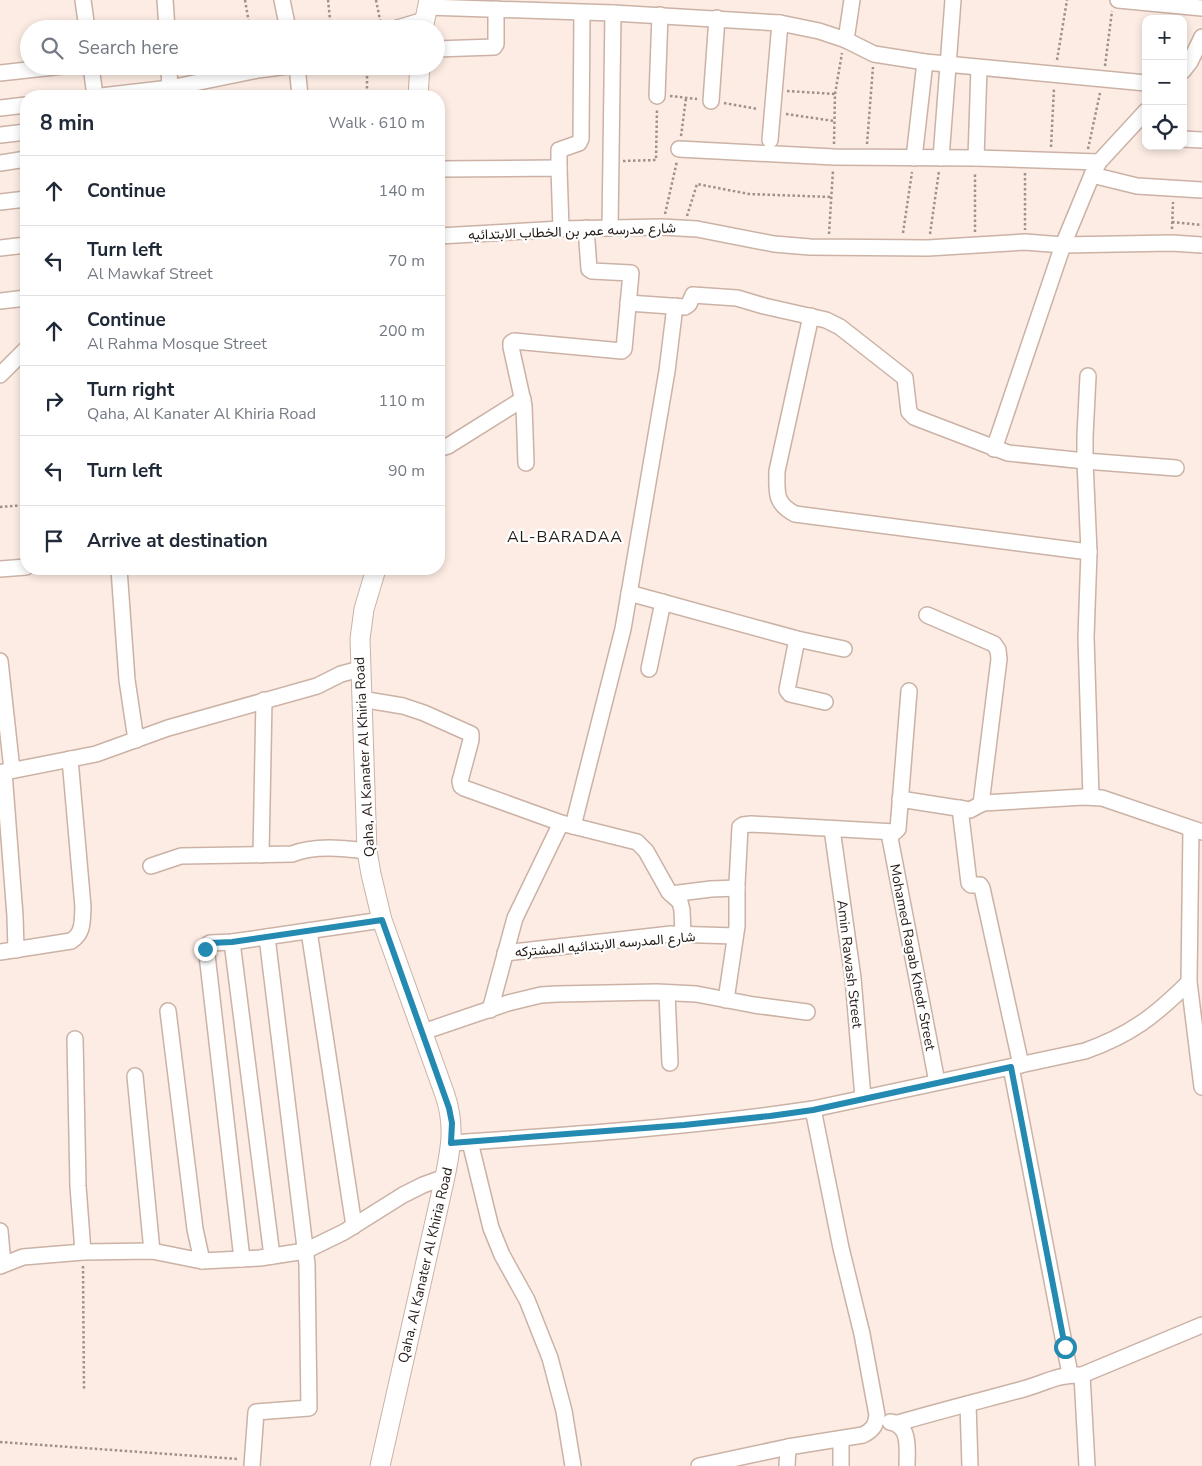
<!DOCTYPE html>
<html lang="en">
<head>
<meta charset="utf-8">
<style>
	body { margin:0; font-family:"Nunito Sans",Vazirmatn,sans-serif; background:#f6f6f7; color:#1f2937 }
	.controls { position:absolute; right:15px; top:15px; display:grid; overflow:hidden; border-radius:10px; box-shadow:0 2px 8px #0003 }
	.controls button { width:45px; height:45px; display:grid; place-items:center; padding:0; border:0; border-bottom:1px solid #e0e1e3; background:#fff; color:#1f2937; font:25px sans-serif }
	.stop { position:absolute; width:15px; height:15px; margin:-11px; border:4px solid #248ab2; border-radius:50%; background:#fff }
	.stop.end { background:#248ab2; border-color:#fff; box-shadow:0 1px 5px #0008 }
	.list { margin:0; padding:0; list-style:none }
	h2 { display:flex; justify-content:space-between; align-items:center; height:65px; margin:0; padding:0 20px; font-size:21px }
	h2 small { font-size:16px; font-weight:400; color:#747a83 }
	.list li { display:grid; grid-template-columns:32px 1fr auto; gap:15px; align-items:center; box-sizing:border-box; height:70px; padding:0 20px; border-top:1px solid #e0e1e3 }
	.list b { display:block; font-size:19px; white-space:nowrap }
	.list p { margin:0; font-size:16px; white-space:nowrap; color:#747a83 }
	.list em { font-size:16px; font-style:normal; color:#747a83 }
	.icon { flex:none; width:28px; height:28px; fill:none; stroke:currentColor; stroke-width:2; stroke-linecap:round; stroke-linejoin:round }
	.map { position:relative; flex:none; width:1202px; height:1466px; overflow:hidden }
	.search { position:absolute; background:#fff; box-shadow:0 2px 8px #0003; left:20px; top:20px; width:425px; height:55px; display:flex; align-items:center; gap:12px; box-sizing:border-box; padding:0 18px; border-radius:28px; color:#747a83; font-size:19px }
	.panel { position:absolute; background:#fff; box-shadow:0 2px 8px #0003; left:20px; top:90px; width:425px; height:485px; border-radius:20px }
	.map>svg:first-child { display:block }
	.lines { fill:none; stroke-linecap:round; stroke-linejoin:round }
	.minor-casing { stroke:#cbb2a5; stroke-width:18 }
	.tertiary-casing { stroke:#cbb2a5; stroke-width:21 }
	.path { stroke:#9e918a; stroke-width:2.5; stroke-dasharray:2.5 2.5; stroke-linecap:butt }
	.minor { stroke:#fff; stroke-width:15 }
	.tertiary { stroke:#fff; stroke-width:19 }
	.route { stroke:#248ab2; stroke-width:6 }
	.labels { text-anchor:middle; stroke-width:4.5; stroke-linejoin:round; paint-order:stroke }
	.street-label { font-size:14px; fill:#251c17; stroke:#fff }
	.quarter-label { font-size:16px; letter-spacing:1px; fill:#251c17; stroke:#fff }
</style>
</head>
<body>
<div class="map">
<svg width="1202" height="1466" viewBox="0 0 1202 1466">
	<rect width="100%" height="100%" fill="#fcece4"/>
	<g class="lines">
		<defs>
			<g id="minor">
				<path d="M83,0L87,29"/>
				<path d="M165,0L167,29"/>
				<path d="M282,0L288,29"/>
				<path d="M1118,0L1202,8"/>
				<path d="M427,7L613,13L780,23L819,31L846,40L874,54L925,62L1146,83"/>
				<path d="M394,29L424,20"/>
				<path d="M846,40L852,0"/>
				<path d="M436,49L494,47L496,44V9"/>
				<path d="M91,66L95,96"/>
				<path d="M169,66L170,96"/>
				<path d="M297,66L300,96"/>
				<path d="M1183,71L1190,62L1202,37"/>
				<path d="M0,73L63,66"/>
				<path d="M101,96L170,88L258,70L288,66"/>
				<path d="M657,96L660,15"/>
				<path d="M711,101L717,18"/>
				<path d="M0,108L26,105"/>
				<path d="M0,135L26,132"/>
				<path d="M1183,139L1202,140"/>
				<path d="M770,140L780,23"/>
				<path d="M679,149L834,157L976,158L1099,162"/>
				<path d="M914,158L925,62"/>
				<path d="M941,158L953,0"/>
				<path d="M976,158L979,68"/>
				<path d="M0,163L26,159"/>
				<path d="M559,168V150L579,143L581,139L582,13"/>
				<path d="M439,169L559,168L561,229"/>
				<path d="M1092,175L1137,186L1202,190"/>
				<path d="M0,202L26,199"/>
				<path d="M610,227L613,13"/>
				<path d="M439,236L561,229L662,227L697,229L774,244L810,247L928,248L1025,242L1063,245L1172,243L1202,245"/>
				<path d="M0,248L26,245"/>
				<path d="M0,301L26,298"/>
				<path d="M628,303L685,307L689,304L693,295L737,298L764,306L826,320L840,327L905,378L909,412L914,417L1008,453L1085,461L1089,552L1086,637L1091,797"/>
				<path d="M811,316L777,471C777,492 774,503 795,514L1089,552"/>
				<path d="M0,375L26,349"/>
				<path d="M1088,376L1085,436V461L1176,468"/>
				<path d="M439,449L448,446L523,399"/>
				<path d="M994,449L1063,245L1092,175L1099,162L1146,111"/>
				<path d="M526,463L524,406L511,347V343L514,341L622,351L624,349L631,273L592,271L589,269L586,228"/>
				<path d="M0,569L26,567"/>
				<path d="M119,569L127,680L136,740"/>
				<path d="M629,593L797,639L844,649"/>
				<path d="M927,615L994,644L998,650L999,659L981,804"/>
				<path d="M797,639L787,690L790,694L825,702"/>
				<path d="M0,661L12,770"/>
				<path d="M649,669L663,602"/>
				<path d="M361,699L403,706L424,713L471,734V740L460,781L461,786L464,788L561,823L637,842L646,851L669,892L680,902L682,910L683,934"/>
				<path d="M4,772L15,916L16,950"/>
				<path d="M0,773L96,754L168,728L317,686L341,674L360,669"/>
				<path d="M900,799L970,810L983,803L1083,797L1102,798L1202,832"/>
				<path d="M960,808L969,883L971,885H980L982,888L1021,1065"/>
				<path d="M573,826L623,629L667,371L675,306"/>
				<path d="M832,829L853,978L863,1098"/>
				<path d="M1191,829L1189,982L1202,1087"/>
				<path d="M889,833L937,1082"/>
				<path d="M261,855L264,700"/>
				<path d="M151,866L181,856L292,854C315,845 342,848 367,851"/>
				<path d="M671,894L711,889L737,888"/>
				<path d="M309,931L354,1226"/>
				<path d="M232,942L272,1256"/>
				<path d="M0,952L71,941C84,933 82,921 83,907L70,759"/>
				<path d="M505,953L671,934L735,936"/>
				<path d="M667,993L670,1063"/>
				<path d="M726,1000L737,926V884L740,827L743,825L751,824L895,832L898,829L909,691"/>
				<path d="M490,1010L515,918L561,823"/>
				<path d="M168,1011L195,1229L202,1261"/>
				<path d="M423,1032L508,1003L541,995L557,994L657,992L696,994L754,1005L807,1012"/>
				<path d="M75,1039L78,1186L83,1252"/>
				<path d="M1011,1067L1070,1374"/>
				<path d="M135,1076L152,1251"/>
				<path d="M470,1142L491,1228L502,1255L527,1300L550,1358L564,1411L573,1466"/>
				<path d="M451,1143C572,1135 693,1127 813,1109L1085,1051C1130,1035 1155,1016 1189,982"/>
				<path d="M0,1231L3,1264"/>
				<path d="M242,1259L206,946L210,943L232,942L382,920"/>
				<path d="M0,1266L23,1257L83,1252L152,1251L202,1261L260,1258L305,1251L344,1232L403,1195L423,1185L445,1177"/>
				<path d="M1082,1375L1087,1466"/>
				<path d="M968,1404L970,1466"/>
				<path d="M890,1422C911,1425 907,1450 907,1466"/>
				<path d="M898,1423C939,1411 979,1401 1020,1390C1044,1384 1056,1374 1082,1375L1202,1325"/>
				<path d="M841,1439V1466"/>
				<path d="M252,1466L256,1412L309,1408L307,1264L267,937"/>
				<path d="M699,1466L788,1447L863,1435C873,1430 876,1425 877,1415L862,1334L841,1248L813,1109"/>
				<path d="M787,1466L788,1447"/>
			</g>
			<g id="tertiary">
				<path d="M423,29L429,0"/>
				<path d="M418,96L420,66"/>
				<path d="M376,569L364,609L360,639L367,851L371,874L382,920L445,1095C455,1125 451,1147 445,1177L380,1466"/>
			</g>
		</defs>
		<use href="#minor" class="minor-casing"/>
		<use href="#tertiary" class="tertiary-casing"/>
		<g class="path">
			<path d="M245,0L250,29"/>
			<path d="M328,0L331,29"/>
			<path d="M376,0L381,25"/>
			<path d="M1057,60L1067,0"/>
			<path d="M367,66V96"/>
			<path d="M1105,66L1112,11"/>
			<path d="M787,91L835,94"/>
			<path d="M670,96L697,99"/>
			<path d="M724,103L758,109"/>
			<path d="M786,114L834,121"/>
			<path d="M681,136L686,98"/>
			<path d="M834,144L835,94L842,53"/>
			<path d="M867,144L873,67"/>
			<path d="M1051,147L1054,88"/>
			<path d="M1088,149L1100,93"/>
			<path d="M623,161L656,160L657,109"/>
			<path d="M1025,173V230"/>
			<path d="M665,214L677,161"/>
			<path d="M687,216L697,184L749,194L831,197"/>
			<path d="M1172,222L1202,225"/>
			<path d="M1172,229L1173,202"/>
			<path d="M975,232V173"/>
			<path d="M903,233L912,172"/>
			<path d="M829,234L833,170"/>
			<path d="M930,234L939,171"/>
			<path d="M0,507L26,505"/>
			<path d="M83,1266L84,1391"/>
			<path d="M0,1442L238,1459"/>
		</g>
		<use href="#minor" class="minor"/>
		<use href="#tertiary" class="tertiary"/>
	</g>
	<g class="lines">
		<path class="route" d="M205,949L208,944L210,943L232,942L382,920L449,1108L452,1123L451,1143L684,1125L770,1116L813,1110L1011,1067L1065,1347"/>
	</g>
	<g class="labels">
		<g class="street-label">
			<text transform="translate(572 231) rotate(-2)" y="5">شارع مدرسه عمر بن الخطاب الابتدائيه</text>
			<text transform="translate(364 757) rotate(-93)" y="5">Qaha, Al Kanater Al Khiria Road</text>
			<text transform="translate(605 944) rotate(-5)" y="5">شارع المدرسه الابتدائيه المشتركه</text>
			<text transform="translate(913 957) rotate(79)" y="5">Mohamed Ragab Khedr Street</text>
			<text transform="translate(850 964) rotate(83)" y="5">Amin Rawash Street</text>
			<text transform="translate(425 1265) rotate(-77)" y="5">Qaha, Al Kanater Al Khiria Road</text>
		</g>
		<g class="quarter-label">
			<text x="565" y="542">AL-BARADAA</text>
		</g>
	</g>
</svg>
<div class="controls">
<button>+</button>
<button>−</button>
<button><svg class="icon" aria-label="locate" viewBox="0 0 24 24"><circle cx="12" cy="12" r="6"/><path d="M12 2v4M12 18v4M2 12h4M18 12h4"/></svg></button>
</div>
<div class="stop" style="left:1065px;top:1347px"></div>
<div class="stop end" style="left:205px;top:949px"></div>
<div class="search"><svg class="icon" aria-label="search" viewBox="0 0 24 24"><circle cx="10" cy="10" r="6"/><path d="M15 15l6 6"/></svg>Search here</div>
<section class="panel">
<h2>8 min<small>Walk · 610 m</small></h2>
<ul class="list">
<li><svg class="icon" aria-label="ahead" viewBox="0 0 24 24"><path d="M12 20V5M6 11l6-6 6 6"/></svg><div><b>Continue</b></div><em>140 m</em></li>
<li><svg class="icon" aria-label="left" viewBox="0 0 24 24"><path d="M17 20v-9H6M10 6l-5 5 5 5"/></svg><div><b>Turn left</b><p>Al Mawkaf Street</p></div><em>70 m</em></li>
<li><svg class="icon" aria-label="ahead" viewBox="0 0 24 24"><path d="M12 20V5M6 11l6-6 6 6"/></svg><div><b>Continue</b><p>Al Rahma Mosque Street</p></div><em>200 m</em></li>
<li><svg class="icon" aria-label="right" viewBox="0 0 24 24"><path d="M7 20v-9h11M14 6l5 5-5 5"/></svg><div><b>Turn right</b><p>Qaha, Al Kanater Al Khiria Road</p></div><em>110 m</em></li>
<li><svg class="icon" aria-label="left" viewBox="0 0 24 24"><path d="M17 20v-9H6M10 6l-5 5 5 5"/></svg><div><b>Turn left</b></div><em>90 m</em></li>
<li><svg class="icon" aria-label="arrive" viewBox="0 0 24 24"><path d="M6 21V4h12l-3 4 3 4H6"/></svg><div><b>Arrive at destination</b></div></li>
</ul>
</section>
</div>
</body>
</html>
